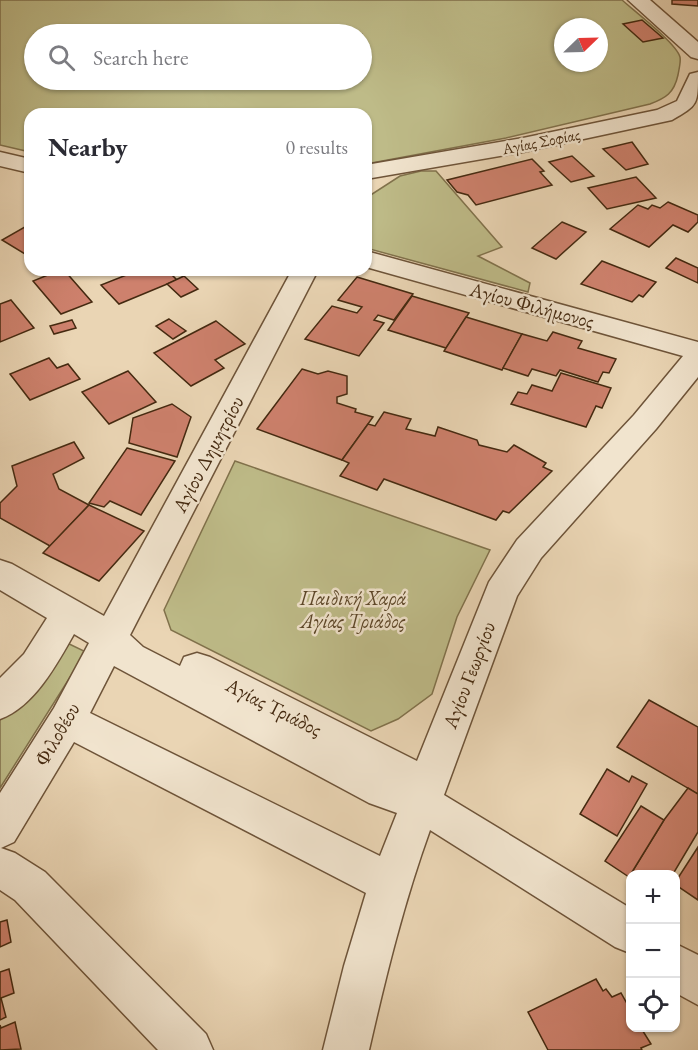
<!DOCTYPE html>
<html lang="en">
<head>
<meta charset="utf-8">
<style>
	body { margin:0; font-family:"EB Garamond",serif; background:#f2f2f3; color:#2b2b33 }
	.controls { position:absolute; right:18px; bottom:18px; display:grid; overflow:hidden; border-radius:12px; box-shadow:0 2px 4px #0004 }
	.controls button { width:54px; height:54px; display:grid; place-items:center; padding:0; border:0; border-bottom:2px solid #e1e1e2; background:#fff; color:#2b2b33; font:30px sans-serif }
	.compass { position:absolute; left:554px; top:18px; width:54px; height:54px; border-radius:50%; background:#fff; box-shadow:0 2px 4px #0004; rotate:67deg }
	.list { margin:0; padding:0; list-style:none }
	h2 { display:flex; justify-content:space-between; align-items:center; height:78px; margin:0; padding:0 24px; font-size:26px }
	h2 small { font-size:20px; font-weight:400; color:#7c7c81 }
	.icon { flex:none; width:33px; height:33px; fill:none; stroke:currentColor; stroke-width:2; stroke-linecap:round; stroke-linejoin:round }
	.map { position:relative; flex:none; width:698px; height:1050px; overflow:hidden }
	.search { position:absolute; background:#fff; box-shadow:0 2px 4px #0004; left:24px; top:24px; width:348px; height:66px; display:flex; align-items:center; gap:15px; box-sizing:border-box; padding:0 21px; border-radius:33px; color:#7c7c81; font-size:22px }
	.panel { position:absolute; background:#fff; box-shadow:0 2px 4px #0004; left:24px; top:108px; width:348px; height:168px; border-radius:18px }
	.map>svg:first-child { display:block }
	.green { fill:#bebb88; stroke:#81724c; stroke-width:1.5; fill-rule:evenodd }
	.building { fill:#ce816d; stroke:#442910; stroke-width:1.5 }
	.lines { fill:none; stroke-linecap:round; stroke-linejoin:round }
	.minor-casing { stroke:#6e5439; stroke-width:3 }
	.minor { fill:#f1e4ce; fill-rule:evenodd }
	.labels { text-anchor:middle; stroke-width:5; stroke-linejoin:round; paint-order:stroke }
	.far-street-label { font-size:16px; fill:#442910; stroke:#f1e4ce }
	.street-label { font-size:20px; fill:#442910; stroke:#f1e4ce }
	.park-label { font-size:20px; font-style:italic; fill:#5c4628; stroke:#f1e4ce }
</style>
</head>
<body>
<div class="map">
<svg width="698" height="1050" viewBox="0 0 698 1050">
	<rect width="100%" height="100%" fill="#ead5b4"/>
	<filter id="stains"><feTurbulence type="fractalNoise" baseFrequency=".00333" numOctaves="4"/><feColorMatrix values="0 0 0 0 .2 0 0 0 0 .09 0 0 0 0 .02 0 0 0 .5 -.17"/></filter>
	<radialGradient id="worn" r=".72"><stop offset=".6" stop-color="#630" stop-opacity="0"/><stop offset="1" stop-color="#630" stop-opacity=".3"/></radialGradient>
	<g class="green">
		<path d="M0,0H622C634,11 676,43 680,57C681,62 679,69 678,75C674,93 666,98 650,104L506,138L366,164V114H30V152L0,145ZM563,27H599V63H563ZM34,34H362V80H34Z"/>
		<path d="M421,171H436L502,247L478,256L530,283L528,292L366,248V198L400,176Z"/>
		<path d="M235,461L490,550L457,617L432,694L398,719L371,731L171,630L164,610Z"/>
		<path d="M63,641L86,652L0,788V714Z"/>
	</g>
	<g class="building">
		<path d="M672,0H698V6L672,4Z"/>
		<path d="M642,20L663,38L643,42L623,24Z"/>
		<path d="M632,142L648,164L626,170L603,149Z"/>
		<path d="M572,156L594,176L571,182L549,162Z"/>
		<path d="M532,159L544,171L540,172L552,185L476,205L468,195L457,192L447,180Z"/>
		<path d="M636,177L656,198L607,209L588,188Z"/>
		<path d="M668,202L698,215V222L688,232L673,225L649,247L610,229L638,205L648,209L652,205L660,208Z"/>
		<path d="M562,222L586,232L556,259L532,248Z"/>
		<path d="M30,224V257L2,240Z"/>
		<path d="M676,258L698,268V283L666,268Z"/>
		<path d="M602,261L656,282L643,297L639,295L632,302L581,284Z"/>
		<path d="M60,270H64L92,302L61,314L33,281Z"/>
		<path d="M139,270H167L177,280L119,304L101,285Z"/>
		<path d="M184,276L198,289L181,297L167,284Z"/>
		<path d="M357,277L413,294L394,320L378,315L374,320L384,323L359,356L305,339L332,306L357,313L362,307L338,300Z"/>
		<path d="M412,296L469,313L446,348L388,330Z"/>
		<path d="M11,300L34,328L0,342V304Z"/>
		<path d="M466,317L522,334L502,370L444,351Z"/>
		<path d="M169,319L186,331L173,339L156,326Z"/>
		<path d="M72,320L76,328L54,334L50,326Z"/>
		<path d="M216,321L245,344L215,360L224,368L191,386L154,353Z"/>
		<path d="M553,332L582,341L578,348L616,359L609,373L603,372L598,382L560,370L556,376L532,369L528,376L503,368L522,334L547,341Z"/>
		<path d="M49,358L57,368L68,364L80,379L30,400L10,374Z"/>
		<path d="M302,369L318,374L328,371L347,376V394L337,397V403L356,409L355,412L373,417L342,460L257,429Z"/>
		<path d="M128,371L156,402L109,424L82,392Z"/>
		<path d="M561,373L611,388L602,408L596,406L586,427L511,404L518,392L527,394L532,385L552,391Z"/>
		<path d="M172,404L191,417L177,457L129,443L133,418Z"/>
		<path d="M384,412L411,419L406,429L435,436L438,427L477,440L479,445L507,452L514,445L546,463L543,467L552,471L509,513L503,511L496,520L384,479L377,490L340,476L349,463L342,460L368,424L375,426Z"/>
		<path d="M74,442L84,458L53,474L59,489L89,505L50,546L0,518V503L17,486L12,466Z"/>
		<path d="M127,448L175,461L141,515L110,501L104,507L89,503Z"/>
		<path d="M89,505L144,531L99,581L43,553Z"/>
		<path d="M649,700L698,727V794L617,747Z"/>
		<path d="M607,769L629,782L632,776L647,784L617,836L580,814Z"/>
		<path d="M688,788L698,794V832L673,874H630V878L629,877L664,820Z"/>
		<path d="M641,806L664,820L629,877L605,861Z"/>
		<path d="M698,847V900L676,885V881Z"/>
		<path d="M7,920L11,942L0,947V922Z"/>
		<path d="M9,969L14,993L1,998L6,1017L0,1020V972Z"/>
		<path d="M596,979L603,991L606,989L612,997L621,993L630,1009V1028H641L651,1044L641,1048L642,1050H548L528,1012Z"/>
		<path d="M15,1022L21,1049L0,1050V1025L1,1028Z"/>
	</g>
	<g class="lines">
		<defs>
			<g id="minor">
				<path d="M628,0H650L698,42V59L691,57Z"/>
				<path d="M698,72C698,105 698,105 672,120L523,152L366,179V165L523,138L657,110L677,101L690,74Z"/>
				<path d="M0,152L30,159V173L0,166Z"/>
				<path d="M366,251L698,342V377L656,429L541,558L517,596L444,795L630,908V953L615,947L430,830C404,902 386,975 369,1050H323L344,966L366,893L74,742L14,842L1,848L15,853L45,872L206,1034L213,1050H158L15,900L0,890V793L54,708L89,643L74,634C57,664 34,707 0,719V678L24,654L47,618L0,590V560L12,564L104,616L292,270H318L130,635L143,647L180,666L184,657L197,653L210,657L417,761L489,582L517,540L634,415L683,356L366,267ZM114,666L369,803L397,813L380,856L90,713Z"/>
				<path d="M676,944L698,955V1005L676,993Z"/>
			</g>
		</defs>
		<use href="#minor" class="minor-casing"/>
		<use href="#minor" class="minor"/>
	</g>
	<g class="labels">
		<g class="far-street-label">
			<text transform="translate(541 141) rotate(-11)" y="6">Αγίας Σοφίας</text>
		</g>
		<g class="street-label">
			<text transform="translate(532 305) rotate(15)" y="7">Αγίου Φιλήμονος</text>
			<text transform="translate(208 454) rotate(-62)" y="7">Αγίου Δημητρίου</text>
			<text transform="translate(469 675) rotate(-69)" y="7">Αγίου Γεωργίου</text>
			<text transform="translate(274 707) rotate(27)" y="7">Αγίας Τριάδος</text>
			<text transform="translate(57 734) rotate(-60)" y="7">Φιλοθέου</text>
		</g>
		<g class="park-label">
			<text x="353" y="605">Παιδική Χαρά<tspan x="353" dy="23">Αγίας Τριάδος</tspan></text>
		</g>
	</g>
	<rect width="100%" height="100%" filter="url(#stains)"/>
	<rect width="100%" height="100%" fill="url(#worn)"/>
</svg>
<div class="controls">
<button>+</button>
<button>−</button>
<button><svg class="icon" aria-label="locate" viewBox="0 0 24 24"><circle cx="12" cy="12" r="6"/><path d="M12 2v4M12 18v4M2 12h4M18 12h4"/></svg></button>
</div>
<svg class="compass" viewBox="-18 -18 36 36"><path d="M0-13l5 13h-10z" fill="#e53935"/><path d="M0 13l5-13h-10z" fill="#7c7c81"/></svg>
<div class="search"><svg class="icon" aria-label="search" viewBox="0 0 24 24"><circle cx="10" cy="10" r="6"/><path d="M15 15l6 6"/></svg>Search here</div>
<section class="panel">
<h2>Nearby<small>0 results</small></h2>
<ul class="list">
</ul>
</section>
</div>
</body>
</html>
